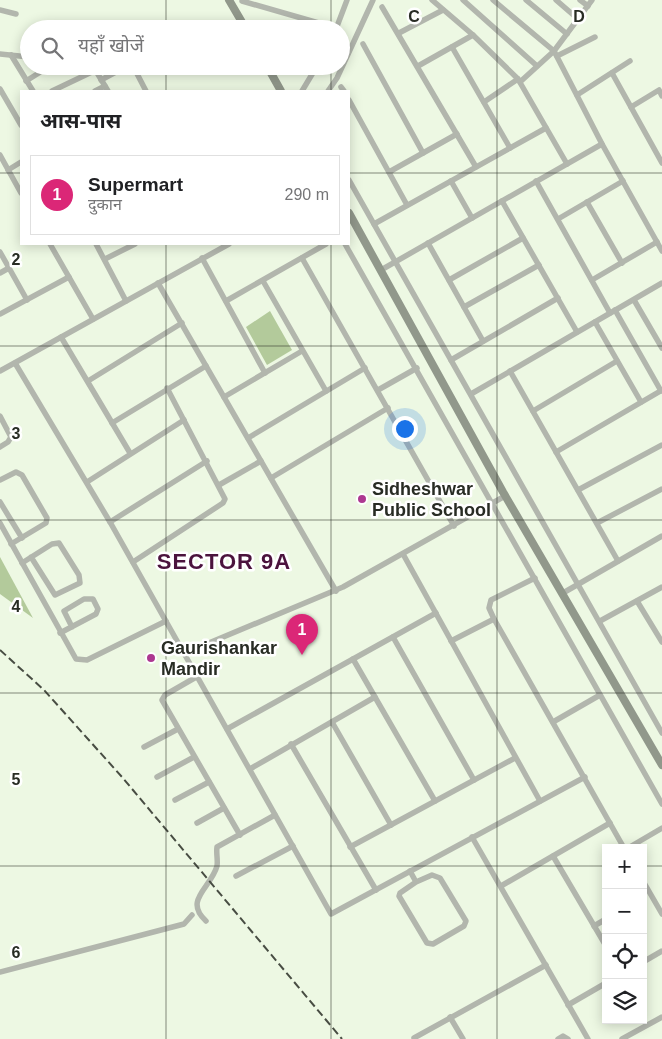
<!DOCTYPE html>
<html lang="hi">
<head>
<meta charset="utf-8">
<style>
	body { margin:0; font-family:Arial,"Noto Sans Devanagari",sans-serif; background:#f2f2f2; color:#202124 }
	.controls { position:absolute; right:15px; bottom:15px; display:grid; overflow:hidden; border-radius:0px; box-shadow:0 2px 12px #0003 }
	.controls button { width:45px; height:45px; display:grid; place-items:center; padding:0; border:0; border-bottom:1px solid #e0e0e0; background:#fff; color:#202124; font:25px sans-serif }
	.you { position:absolute; left:404px; top:428px; width:18px; height:18px; margin:-12px; border:4px solid #fff; border-radius:50%; background:#1a73e8; box-shadow:0 0 0 8px #1a73e833 }
	.badge { display:grid; place-items:center; width:32px; height:32px; border-radius:50%; background:#db2777; color:#fff; font-size:16px; font-weight:700 }
	.pin { position:absolute; translate:-50% -41px; filter:drop-shadow(0 1px 2px #0008) }
	.pin::after { content:''; position:absolute; top:26px; width:18px; height:15px; background:inherit; clip-path:polygon(0 0,100% 0,50% 100%) }
	.list { margin:0; padding:0; list-style:none }
	h2 { display:flex; justify-content:space-between; align-items:center; height:65px; margin:0; padding:0 20px; font-size:21px }
	h2 small { font-size:16px; font-weight:400; color:#757577 }
	.list li { display:grid; grid-template-columns:32px 1fr auto; gap:15px; align-items:center; box-sizing:border-box; height:80px; margin:0 10px 10px; padding:0 10px; border:1px solid #e0e0e0; border-radius:0px }
	.list b { display:block; font-size:19px; white-space:nowrap }
	.list p { margin:0; font-size:16px; white-space:nowrap; color:#757577 }
	.list em { font-size:16px; font-style:normal; color:#757577 }
	.icon { flex:none; width:28px; height:28px; fill:none; stroke:currentColor; stroke-width:2; stroke-linecap:round; stroke-linejoin:round }
	.map { position:relative; flex:none; width:662px; height:1039px; overflow:hidden }
	.search { position:absolute; background:#fff; box-shadow:0 2px 12px #0003; left:20px; top:20px; width:330px; height:55px; display:flex; align-items:center; gap:12px; box-sizing:border-box; padding:0 18px; border-radius:28px; color:#757577; font-size:19px }
	.panel { position:absolute; background:#fff; box-shadow:0 2px 12px #0003; left:20px; top:90px; width:330px; height:155px; border-radius:0px }
	.map>svg:first-child { display:block }
	.green { fill:#b3ca9b }
	.lines { fill:none; stroke-linecap:round; stroke-linejoin:round }
	.street { stroke:#b2b6ad; stroke-width:5.5 }
	.secondary { stroke:#91988b; stroke-width:8 }
	.rail { stroke:#484d43; stroke-width:2; stroke-dasharray:8 4; stroke-linecap:butt }
	.grid { fill:none; stroke:#282c24; stroke-width:1; stroke-opacity:0.55 }
	.poi-dot { fill:#ad3890; stroke:#fff; stroke-width:2 }
	.labels { text-anchor:middle; stroke-width:5; stroke-linejoin:round; paint-order:stroke }
	.poi-label { font-size:18px; font-weight:bold; fill:#282c24; stroke:#fff; text-anchor:start }
	.district-label { font-size:22px; font-weight:bold; letter-spacing:1px; fill:#4b133d; stroke:#fff }
	.grid-label { font-size:16px; text-anchor:middle; font-weight:bold; fill:#282c24; stroke:#fff; stroke-width:5; stroke-linejoin:round; paint-order:stroke }
</style>
</head>
<body>
<div class="map">
<svg width="662" height="1039" viewBox="0 0 662 1039">
	<rect width="100%" height="100%" fill="#edf8e3"/>
	<g class="green">
		<path d="M270,311L292,350L267,365L246,327Z"/>
		<path d="M0,557L33,618L0,594Z"/>
	</g>
	<g class="lines">
		<g class="street">
			<path d="M432,0L473,35L518,79L567,164"/>
			<path d="M463,0L537,66"/>
			<path d="M493,0L554,51L602,144L662,251"/>
			<path d="M526,0L567,34"/>
			<path d="M556,0L578,19"/>
			<path d="M580,0L588,6"/>
			<path d="M242,1L336,28"/>
			<path d="M382,7L476,167"/>
			<path d="M0,10L16,14"/>
			<path d="M111,29H112"/>
			<path d="M336,29L347,0"/>
			<path d="M399,33L443,10"/>
			<path d="M363,44L423,153"/>
			<path d="M452,47L510,148"/>
			<path d="M0,54L29,57"/>
			<path d="M11,55L33,91"/>
			<path d="M557,56L595,37"/>
			<path d="M93,66L108,91"/>
			<path d="M133,66L146,91"/>
			<path d="M418,66L473,35"/>
			<path d="M612,73L662,163"/>
			<path d="M101,80L127,66"/>
			<path d="M26,81L50,66"/>
			<path d="M520,82L554,51L592,0"/>
			<path d="M341,87L344,91"/>
			<path d="M0,89L21,125"/>
			<path d="M52,91L96,70"/>
			<path d="M95,91L105,86"/>
			<path d="M302,91L317,66"/>
			<path d="M328,91L337,78L373,0"/>
			<path d="M577,95L630,61"/>
			<path d="M349,100L407,205"/>
			<path d="M484,102L518,79"/>
			<path d="M631,107L659,90L662,96"/>
			<path d="M0,155L21,193"/>
			<path d="M8,170L21,162"/>
			<path d="M389,172L457,134"/>
			<path d="M349,180L662,733"/>
			<path d="M451,181L472,218"/>
			<path d="M536,181L610,313"/>
			<path d="M502,201L577,332"/>
			<path d="M587,202L622,263"/>
			<path d="M558,219L623,181"/>
			<path d="M374,224L546,128"/>
			<path d="M428,243L483,341"/>
			<path d="M50,244L93,319"/>
			<path d="M96,244L126,301"/>
			<path d="M345,244L662,804"/>
			<path d="M0,252L27,300"/>
			<path d="M202,258L265,373"/>
			<path d="M302,258L454,526"/>
			<path d="M105,259L135,244"/>
			<path d="M381,270L602,144"/>
			<path d="M0,273L9,268"/>
			<path d="M449,280L523,238"/>
			<path d="M592,280L657,242"/>
			<path d="M263,281L326,391"/>
			<path d="M158,283L336,591"/>
			<path d="M634,300L662,348"/>
			<path d="M226,301L326,244"/>
			<path d="M464,307L539,265"/>
			<path d="M615,310L661,391"/>
			<path d="M0,314L69,277"/>
			<path d="M595,322L641,402"/>
			<path d="M61,337L130,453"/>
			<path d="M451,360L558,298"/>
			<path d="M15,363L110,522L331,914L585,777"/>
			<path d="M0,371L229,244"/>
			<path d="M510,371L618,561"/>
			<path d="M88,381L182,323"/>
			<path d="M378,390L417,368"/>
			<path d="M471,394L662,283"/>
			<path d="M224,397L302,351"/>
			<path d="M533,411L617,361"/>
			<path d="M0,416L11,437L8,442L0,447"/>
			<path d="M112,423L206,366"/>
			<path d="M248,438L365,368"/>
			<path d="M556,452L662,390"/>
			<path d="M271,478L388,408"/>
			<path d="M0,480L16,472L22,475L47,518L46,523L11,544"/>
			<path d="M87,482L184,420"/>
			<path d="M219,485L261,461"/>
			<path d="M578,490L662,445"/>
			<path d="M0,502L22,538"/>
			<path d="M110,522L207,461"/>
			<path d="M0,523L76,659L87,660L166,621"/>
			<path d="M597,523L662,489"/>
			<path d="M403,554L540,801"/>
			<path d="M133,562L223,503L225,499L167,388"/>
			<path d="M22,563L52,544L59,543L79,575L80,583L55,595L31,557"/>
			<path d="M563,593L662,536"/>
			<path d="M637,601L662,642"/>
			<path d="M494,619L489,608L491,600L535,578"/>
			<path d="M600,621L662,587"/>
			<path d="M60,633L96,614L98,609L93,599H84L64,611L72,627"/>
			<path d="M393,637L474,780"/>
			<path d="M451,641L494,619L624,848"/>
			<path d="M185,653L343,587L505,496"/>
			<path d="M353,659L435,801"/>
			<path d="M198,676L165,695L162,700L240,835"/>
			<path d="M332,722L391,825"/>
			<path d="M553,722L600,695"/>
			<path d="M227,729L436,613"/>
			<path d="M291,744L376,890"/>
			<path d="M144,747L178,729"/>
			<path d="M250,769L375,697"/>
			<path d="M157,777L194,757"/>
			<path d="M175,800L209,782"/>
			<path d="M197,823L224,808"/>
			<path d="M472,837L588,1039"/>
			<path d="M350,847L515,758"/>
			<path d="M628,848L662,828"/>
			<path d="M553,856L606,946"/>
			<path d="M410,871L416,882L400,893L399,896L427,943L433,944L464,926L466,921L440,878L432,875L416,882"/>
			<path d="M236,876L293,846"/>
			<path d="M643,881L662,914"/>
			<path d="M501,886L610,823"/>
			<path d="M206,921C183,900 211,888 217,866C218,860 216,853 217,847L275,815"/>
			<path d="M594,926L606,919"/>
			<path d="M643,962L662,951"/>
			<path d="M0,972L184,924L192,915"/>
			<path d="M568,1005L606,983"/>
			<path d="M450,1017L463,1039"/>
			<path d="M414,1038L546,965"/>
			<path d="M558,1039L563,1036L568,1039"/>
			<path d="M622,1039L662,1017"/>
		</g>
		<g class="secondary">
			<path d="M229,0L246,29"/>
			<path d="M267,66L281,91"/>
			<path d="M349,213L503,492L662,765"/>
		</g>
		<path class="rail" d="M0,650L44,690L122,777L342,1039"/>
	</g>
	<path class="grid" d="M166,0V29M331,0V29M497,0V1039M166,66V91M331,66V91M0,173H21M349,173H662M166,244V1039M331,244V1039M0,346H662M0,520H662M0,693H662M0,866H606M643,866H662"/>
	<g class="poi-dot">
		<circle cx="362" cy="499" r="5"/>
		<circle cx="151" cy="658" r="5"/>
	</g>
	<g class="labels">
		<g class="poi-label">
			<text x="372" y="495">Sidheshwar<tspan x="372" dy="21">Public School</tspan></text>
			<text x="161" y="654">Gaurishankar<tspan x="161" dy="21">Mandir</tspan></text>
		</g>
		<g class="district-label">
			<text x="224" y="569">SECTOR 9A</text>
		</g>
	</g>
	<g class="grid-label">
		<text x="414" y="22">C</text>
		<text x="579" y="22">D</text>
		<text x="16" y="265">2</text>
		<text x="16" y="439">3</text>
		<text x="16" y="612">4</text>
		<text x="16" y="785">5</text>
		<text x="16" y="958">6</text>
	</g>
</svg>
<div class="controls">
<button>+</button>
<button>−</button>
<button><svg class="icon" aria-label="locate" viewBox="0 0 24 24"><circle cx="12" cy="12" r="6"/><path d="M12 2v4M12 18v4M2 12h4M18 12h4"/></svg></button>
<button><svg class="icon" aria-label="layers" viewBox="0 0 24 24"><path d="M12 4l9 5-9 5-9-5zM3 14l9 5 9-5"/></svg></button>
</div>
<div class="you"></div>
<div class="pin badge" style="left:302px;top:655px">1</div>
<div class="search"><svg class="icon" aria-label="search" viewBox="0 0 24 24"><circle cx="10" cy="10" r="6"/><path d="M15 15l6 6"/></svg>यहाँ खोजें</div>
<section class="panel">
<h2>आस-पास<small></small></h2>
<ul class="list">
<li><span class="badge">1</span><div><b>Supermart</b><p>दुकान</p></div><em>290 m</em></li>
</ul>
</section>
</div>
</body>
</html>
